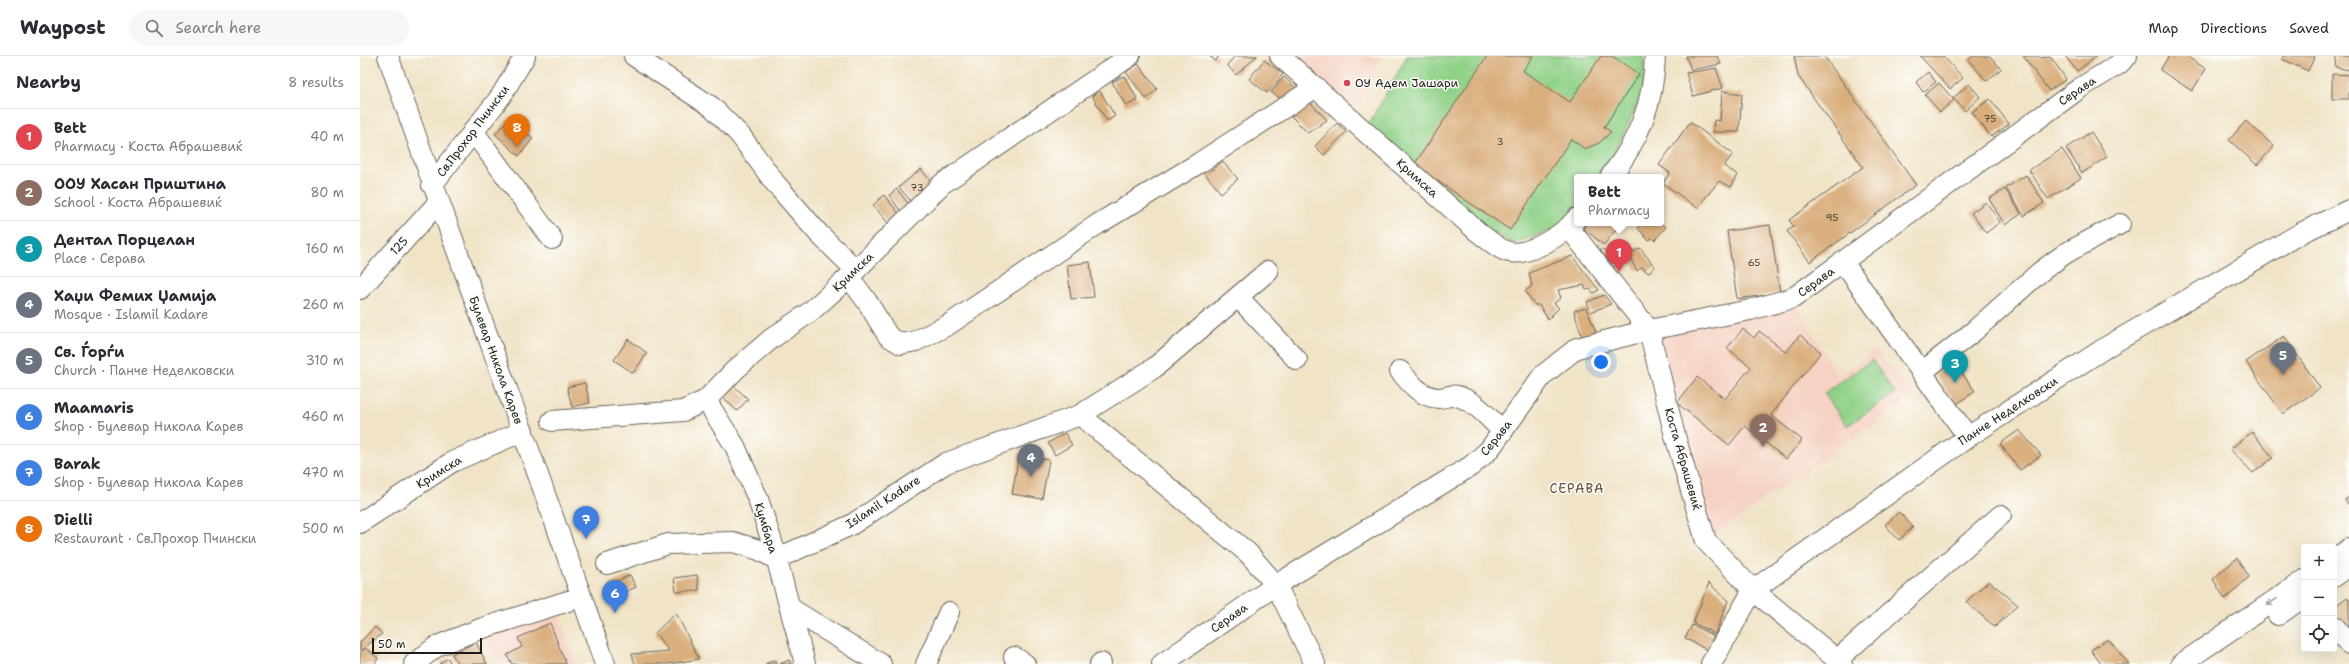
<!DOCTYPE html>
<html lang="en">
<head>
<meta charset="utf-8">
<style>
	body { margin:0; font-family:"Shantell Sans",sans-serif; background:#f7f7f7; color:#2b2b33 }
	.controls { position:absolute; right:12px; bottom:12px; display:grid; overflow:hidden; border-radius:4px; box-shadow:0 4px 16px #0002 }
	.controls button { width:36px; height:36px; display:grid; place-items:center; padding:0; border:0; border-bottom:1px solid #e1e1e2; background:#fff; color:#2b2b33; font:20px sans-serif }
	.scale { position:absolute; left:12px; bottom:10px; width:110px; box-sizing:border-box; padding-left:4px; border:2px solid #1c1c1c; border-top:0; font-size:11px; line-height:14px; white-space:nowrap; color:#1c1c1c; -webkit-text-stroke:3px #fdfcf7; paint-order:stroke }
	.you { position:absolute; left:1241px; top:306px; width:14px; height:14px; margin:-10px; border:3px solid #fff; border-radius:50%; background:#1a73e8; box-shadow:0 0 0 6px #1a73e833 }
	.badge { display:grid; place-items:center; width:26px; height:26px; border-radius:50%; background:#2563eb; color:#fff; font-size:13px; font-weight:700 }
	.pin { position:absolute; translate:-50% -33px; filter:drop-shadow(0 1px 2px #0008) }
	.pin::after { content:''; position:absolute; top:21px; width:14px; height:12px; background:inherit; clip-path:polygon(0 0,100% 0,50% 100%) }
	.popup { position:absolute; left:1214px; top:118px; width:90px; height:52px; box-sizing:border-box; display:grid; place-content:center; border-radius:4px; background:#fff; filter:drop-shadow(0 1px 3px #0005); font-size:13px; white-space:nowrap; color:#7c7c81 }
	.popup b { font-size:15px; color:#2b2b33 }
	.popup::after { content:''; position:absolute; left:50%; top:100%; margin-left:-8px; border:8px solid transparent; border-top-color:#fff }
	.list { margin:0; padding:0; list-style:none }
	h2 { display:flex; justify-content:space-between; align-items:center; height:52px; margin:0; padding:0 16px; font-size:17px }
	h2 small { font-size:13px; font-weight:400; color:#7c7c81 }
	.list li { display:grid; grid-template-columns:26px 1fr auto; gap:12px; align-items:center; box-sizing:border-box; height:56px; padding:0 16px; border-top:1px solid #e1e1e2 }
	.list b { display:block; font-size:15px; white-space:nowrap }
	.list p { margin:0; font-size:13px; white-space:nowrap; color:#7c7c81 }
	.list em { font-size:13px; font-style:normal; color:#7c7c81 }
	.icon { flex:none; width:22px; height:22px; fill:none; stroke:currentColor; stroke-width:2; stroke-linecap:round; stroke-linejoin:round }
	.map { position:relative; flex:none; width:1989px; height:608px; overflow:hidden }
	header { display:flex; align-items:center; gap:24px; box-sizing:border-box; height:56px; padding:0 20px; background:#fff; border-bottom:1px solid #e1e1e2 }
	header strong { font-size:19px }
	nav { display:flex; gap:22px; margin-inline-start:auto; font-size:14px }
	.search { width:280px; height:36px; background:#f7f7f7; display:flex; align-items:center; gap:10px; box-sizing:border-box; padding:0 14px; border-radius:22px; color:#7c7c81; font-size:15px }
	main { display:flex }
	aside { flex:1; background:#fff }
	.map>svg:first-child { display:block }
	.built { fill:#f5d2c3 }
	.green { fill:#90d188; stroke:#567652 }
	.building { fill:#daaf7e }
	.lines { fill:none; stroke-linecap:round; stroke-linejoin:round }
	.minor-casing { stroke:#666258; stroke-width:22 }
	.minor { stroke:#fff; stroke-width:20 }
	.oneway { stroke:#999 }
	.poi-dot { fill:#d1495b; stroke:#fdfcf7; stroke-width:1.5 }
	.labels { text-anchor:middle; stroke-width:3; stroke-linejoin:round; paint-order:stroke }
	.number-label { font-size:10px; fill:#4c4134 }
	.poi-label { font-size:12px; fill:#1c1c1c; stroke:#fdfcf7; text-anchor:start }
	.street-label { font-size:12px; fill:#1c1c1c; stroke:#fdfcf7 }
	.neighbourhood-label { font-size:13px; letter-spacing:1px; fill:#5e4f3e; stroke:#fdfcf7 }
</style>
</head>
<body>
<header>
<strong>Waypost</strong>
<div class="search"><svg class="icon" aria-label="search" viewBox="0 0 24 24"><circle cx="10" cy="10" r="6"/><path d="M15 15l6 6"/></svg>Search here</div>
<nav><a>Map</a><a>Directions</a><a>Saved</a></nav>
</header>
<main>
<aside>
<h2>Nearby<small>8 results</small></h2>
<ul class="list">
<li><span class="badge" style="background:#e0444e">1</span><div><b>Bett</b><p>Pharmacy · Коста Абрашевиќ</p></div><em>40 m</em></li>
<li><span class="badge" style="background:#8d6e63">2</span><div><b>ООУ Хасан Приштина</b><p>School · Коста Абрашевиќ</p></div><em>80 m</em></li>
<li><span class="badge" style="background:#0f9aa8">3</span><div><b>Дентал Порцелан</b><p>Place · Серава</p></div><em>160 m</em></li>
<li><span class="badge" style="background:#6b7280">4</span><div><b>Хаџи Фемих Џамија</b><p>Mosque · Islamil Kadare</p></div><em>260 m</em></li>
<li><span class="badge" style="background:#6b7280">5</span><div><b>Св. Ѓорѓи</b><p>Church · Панче Неделковски</p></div><em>310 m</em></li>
<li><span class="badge" style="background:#3f7fe0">6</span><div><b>Maamaris</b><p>Shop · Булевар Никола Карев</p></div><em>460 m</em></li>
<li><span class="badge" style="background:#3f7fe0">7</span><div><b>Barak</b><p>Shop · Булевар Никола Карев</p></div><em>470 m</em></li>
<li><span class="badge" style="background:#e8710a">8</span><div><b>Dielli</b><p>Restaurant · Св.Прохор Пчински</p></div><em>500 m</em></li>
</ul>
</aside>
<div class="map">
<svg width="1989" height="608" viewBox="0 0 1989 608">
	<rect width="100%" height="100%" fill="#fdfcf7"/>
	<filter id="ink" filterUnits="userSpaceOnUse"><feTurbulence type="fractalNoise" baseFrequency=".025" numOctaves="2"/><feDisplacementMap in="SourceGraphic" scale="8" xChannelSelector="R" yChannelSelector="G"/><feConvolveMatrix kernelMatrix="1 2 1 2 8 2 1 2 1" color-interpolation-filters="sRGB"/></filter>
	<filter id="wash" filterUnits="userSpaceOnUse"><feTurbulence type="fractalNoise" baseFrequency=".012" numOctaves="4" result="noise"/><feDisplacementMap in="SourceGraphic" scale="16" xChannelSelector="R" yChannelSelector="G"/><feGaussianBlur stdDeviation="0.9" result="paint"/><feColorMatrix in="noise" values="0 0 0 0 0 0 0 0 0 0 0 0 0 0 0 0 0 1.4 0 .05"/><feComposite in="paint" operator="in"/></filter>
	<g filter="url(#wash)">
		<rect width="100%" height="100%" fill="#f0e3c6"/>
		<g class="built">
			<path d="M933,0H1021L996,54Z"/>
			<path d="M1433,242L1478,320L1515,293L1555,340L1348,483L1298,282Z"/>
			<path d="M194,545L216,608H134L125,565Z"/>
		</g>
		<g class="green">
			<path d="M1047,0H1284L1283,36L1256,94L1238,121H1217V149L1198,172L1154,187L1121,172L1007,72Z"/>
			<path d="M1512,304L1535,337L1487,370L1464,337Z"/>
		</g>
		<g id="blocks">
			<g class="building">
				<path d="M849,0H859L856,5Z"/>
				<path d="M875,0H897L876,19L867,9Z"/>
				<path d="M1127,0H1173L1163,15L1210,46L1241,0H1252L1279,18L1244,71L1251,76L1239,87L1225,93L1211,83L1150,174L1054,109Z"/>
				<path d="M1326,0H1357L1361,8L1331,14Z"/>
				<path d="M1434,0H1464L1556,129L1450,206L1427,175L1434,171L1429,164L1503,111L1438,20Z"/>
				<path d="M1560,0H1583L1603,22L1590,33Z"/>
				<path d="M1613,0H1630L1641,13L1627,25L1608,4Z"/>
				<path d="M1663,0H1678L1680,2L1690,0L1706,23L1689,35Z"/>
				<path d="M1705,0H1737L1717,15Z"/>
				<path d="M1809,0H1826L1846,13L1832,35L1800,14Z"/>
				<path d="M1923,0H1955L1948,15L1922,3Z"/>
				<path d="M1976,0H1989V14L1975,11Z"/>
				<path d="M904,4L923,18L907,37L889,23Z"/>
				<path d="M778,8L797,33L786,43L766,16Z"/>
				<path d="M1356,12L1363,32L1333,40L1326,17Z"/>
				<path d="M1568,16L1576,26L1563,36L1556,26Z"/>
				<path d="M1972,18L1989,19V43H1972Z"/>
				<path d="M764,20L778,44L766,50L752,26Z"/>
				<path d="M924,21L939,35L924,45L911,36Z"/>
				<path d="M1579,27L1594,44L1580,56L1565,39Z"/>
				<path d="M1609,28L1620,41L1605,55L1593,42Z"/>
				<path d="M740,35L755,60L747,65L732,40Z"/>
				<path d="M1362,35L1382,38L1379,76H1353L1354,64L1360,65Z"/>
				<path d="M946,42L967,64L948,77L926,55Z"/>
				<path d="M1630,43L1649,68L1631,81L1612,56Z"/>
				<path d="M148,64L173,82L159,100L135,78Z"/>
				<path d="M1886,65L1914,90L1897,109L1869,84Z"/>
				<path d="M1330,66L1373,98L1364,110L1378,119L1371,131L1359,125L1337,152L1303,127L1310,117L1299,109Z"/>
				<path d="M977,67L986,76L964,99L955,90Z"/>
				<path d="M1731,76L1747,101L1722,117L1706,92Z"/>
				<path d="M1702,93L1721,122L1688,143L1669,114Z"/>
				<path d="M862,105L878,123L861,137L846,119Z"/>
				<path d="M561,113L574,130L553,148L539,131Z"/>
				<path d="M1666,119L1684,147L1664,160L1646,132Z"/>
				<path d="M537,133L550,150L542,157L529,139Z"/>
				<path d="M1645,133L1661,158L1645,169L1629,143Z"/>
				<path d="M524,139L540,159L529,168L513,149Z"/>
				<path d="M1626,146L1640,166L1626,177L1611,157Z"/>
				<path d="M1227,167H1261L1244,189L1223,172Z"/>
				<path d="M1280,167H1301L1306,171L1295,184L1292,182L1288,184L1278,172L1281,169Z"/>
				<path d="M1410,169L1420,237L1377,243L1367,175Z"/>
				<path d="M1253,190L1264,202L1248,217L1234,201L1243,193L1246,196Z"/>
				<path d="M1280,192L1295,211L1288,217L1282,211L1277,215L1268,198Z"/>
				<path d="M1212,200L1239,234L1233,237L1230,233L1226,234L1224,229L1198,234L1201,242L1194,247L1199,252L1188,263L1179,249H1175L1165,235L1172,230L1169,217Z"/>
				<path d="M730,206L734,241L711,243L707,209Z"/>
				<path d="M1244,239L1251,248L1231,256L1227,246Z"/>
				<path d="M1226,252L1237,278L1222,281L1214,255Z"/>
				<path d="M1383,273L1394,282L1399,275L1426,296L1440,279L1461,296L1411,359L1442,384L1426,403L1385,370L1369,389L1317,347L1337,321L1365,343L1391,311L1367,292Z"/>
				<path d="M1924,280L1960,332L1923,358L1886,306Z"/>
				<path d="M268,283L287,297L273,317L254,304Z"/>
				<path d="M1593,305L1615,335L1597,348L1575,318Z"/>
				<path d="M225,327L230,347L212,351L207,331Z"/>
				<path d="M373,329L388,343L377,355L362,340Z"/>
				<path d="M1659,374L1681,399L1660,414L1640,388Z"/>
				<path d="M1892,376L1913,402L1893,417L1870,393Z"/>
				<path d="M705,377L712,389L695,399L688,387Z"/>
				<path d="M659,398L689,404L682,443L652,438Z"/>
				<path d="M1989,441V449L1985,444Z"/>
				<path d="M1539,456L1553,471L1539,484L1525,469Z"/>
				<path d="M1877,502L1889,521L1865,543L1853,523Z"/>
				<path d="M270,519L276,531L254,541L249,529Z"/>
				<path d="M337,519L339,534L316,536L314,522Z"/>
				<path d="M1629,525L1658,549L1635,571L1606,546Z"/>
				<path d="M1349,527L1368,545L1355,578L1333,567Z"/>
				<path d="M1987,541L1989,544V579L1974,561V551Z"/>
				<path d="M316,557L339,603L309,608H275L272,598L309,595L295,577Z"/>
				<path d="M190,567L206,608H152L147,599L162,591L158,582Z"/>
				<path d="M1332,569L1354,580L1347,594L1325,582Z"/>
				<path d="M15,571L22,578L0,595V586Z"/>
				<path d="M1748,583L1769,608H1741L1731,594Z"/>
				<path d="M116,586L127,608H98L92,598Z"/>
				<path d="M5,592L18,602L15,608H0V598Z"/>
				<path d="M88,602L91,608H79Z"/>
				<path d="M415,604L417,608H405Z"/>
				<path d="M429,604L431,608H420Z"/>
			</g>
		</g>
	</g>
	<g filter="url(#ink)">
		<use href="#blocks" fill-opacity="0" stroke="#666258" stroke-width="1"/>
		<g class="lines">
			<defs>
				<g id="minor">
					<path d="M28,0C98,203 175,405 245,608"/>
					<path d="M274,0L352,51L380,79L415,127L459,178L496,214"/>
					<path d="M920,0L1118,176C1126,182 1137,192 1146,195C1167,203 1205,177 1217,162"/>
					<path d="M113,75L192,183"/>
					<path d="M1250,121C1279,85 1294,46 1295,0"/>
					<path d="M72,129L141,40L165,0"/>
					<path d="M1209,172L1289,274L1315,380L1346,485L1393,534L1482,608"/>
					<path d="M1483,206L1608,381"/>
					<path d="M489,221L508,247L528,280L541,288L556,285L588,269L738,168L839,107L956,31"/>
					<path d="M0,233L78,147"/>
					<path d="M878,241L937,304"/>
					<path d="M1040,315C1050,327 1062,342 1079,342C1085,342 1092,338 1097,340C1116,345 1129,363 1143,375"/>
					<path d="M1562,316L1614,275L1680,216L1706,197L1760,168"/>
					<path d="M346,344L375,390L398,443L412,486L445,608"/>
					<path d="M720,359L888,497L916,529L955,608"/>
					<path d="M192,365L323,355L346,344L375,314L411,283L450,256L489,221L582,128L770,0"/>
					<path d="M0,467L92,406L163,375"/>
					<path d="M416,503L491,469L586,407L720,359L794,312L908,215"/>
					<path d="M1974,503L1989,493"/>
					<path d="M247,508L308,488L373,486L399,494L416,503"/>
					<path d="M1974,521L1989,510"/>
					<path d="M430,552L521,608"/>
					<path d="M1918,559L1944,541"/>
					<path d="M1974,570L1989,588"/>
					<path d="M654,601L665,608"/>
					<path d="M1477,604L1641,459"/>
					<path d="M54,608L77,590L120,573L208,545"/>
					<path d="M566,608L589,556"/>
					<path d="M740,608L741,607"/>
					<path d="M802,608L916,529L1111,410L1129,394L1183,319L1217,292L1289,274L1390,254L1433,242L1720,32L1759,8L1767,0"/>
					<path d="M1351,608L1393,534L1608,381L1748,290L1941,177L1989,154"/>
					<path d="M1821,608L1944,524"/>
				</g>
			</defs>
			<use href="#minor" class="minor-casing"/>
			<use href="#minor" class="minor"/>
		</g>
		<defs><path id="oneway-shaft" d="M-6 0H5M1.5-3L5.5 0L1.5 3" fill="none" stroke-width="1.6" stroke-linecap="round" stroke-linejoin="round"/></defs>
		<use class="oneway" href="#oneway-shaft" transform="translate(1912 546) rotate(146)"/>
	</g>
	<circle class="poi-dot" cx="987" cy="27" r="4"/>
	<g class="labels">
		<g class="number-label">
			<text x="1630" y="66">75</text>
			<text x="1140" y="89">3</text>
			<text x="557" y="135">73</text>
			<text x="1472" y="165">95</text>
			<text x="1394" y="210">65</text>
		</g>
		<g class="poi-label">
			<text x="995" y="31">ОУ Адем Јашари</text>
		</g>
		<g class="street-label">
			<text transform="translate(1717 35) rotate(-34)" y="4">Серава</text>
			<text transform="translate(113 75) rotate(-53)" y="4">Св.Прохор Пчински</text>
			<text transform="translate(1057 122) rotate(42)" y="4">Кримска</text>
			<text transform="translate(39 190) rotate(-48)" y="4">125</text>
			<text transform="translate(493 216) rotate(-44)" y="4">Кримска</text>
			<text transform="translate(1456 226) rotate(-36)" y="4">Серава</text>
			<text transform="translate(136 304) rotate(70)" y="4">Булевар Никола Карев</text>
			<text transform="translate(1648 355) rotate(-33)" y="4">Панче Неделковски</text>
			<text transform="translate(1136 382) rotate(-51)" y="4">Серава</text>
			<text transform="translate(1323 403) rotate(74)" y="4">Коста Абрашевиќ</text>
			<text transform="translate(79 416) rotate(-32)" y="4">Кримска</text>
			<text transform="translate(523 446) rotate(-33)" y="4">Islamil Kadare</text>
			<text transform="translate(406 472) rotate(73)" y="4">Кумбара</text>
			<text transform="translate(869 562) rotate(-35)" y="4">Серава</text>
		</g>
		<g class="neighbourhood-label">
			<text x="1217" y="437">СЕРАВА</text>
		</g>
	</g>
</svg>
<div class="controls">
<button>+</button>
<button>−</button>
<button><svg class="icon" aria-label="locate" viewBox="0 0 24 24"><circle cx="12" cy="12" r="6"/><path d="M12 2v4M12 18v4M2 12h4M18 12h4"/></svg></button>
</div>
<div class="scale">50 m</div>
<div class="you"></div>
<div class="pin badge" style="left:1259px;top:216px;background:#e0444e">1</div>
<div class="popup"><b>Bett</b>Pharmacy</div>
<div class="pin badge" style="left:1403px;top:391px;background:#8d6e63">2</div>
<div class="pin badge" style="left:1595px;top:327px;background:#0f9aa8">3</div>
<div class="pin badge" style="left:671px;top:421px;background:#6b7280">4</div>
<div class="pin badge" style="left:1923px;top:319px;background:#6b7280">5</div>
<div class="pin badge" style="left:255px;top:557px;background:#3f7fe0">6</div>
<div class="pin badge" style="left:226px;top:483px;background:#3f7fe0">7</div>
<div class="pin badge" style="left:157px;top:91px;background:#e8710a">8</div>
</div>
</main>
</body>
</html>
